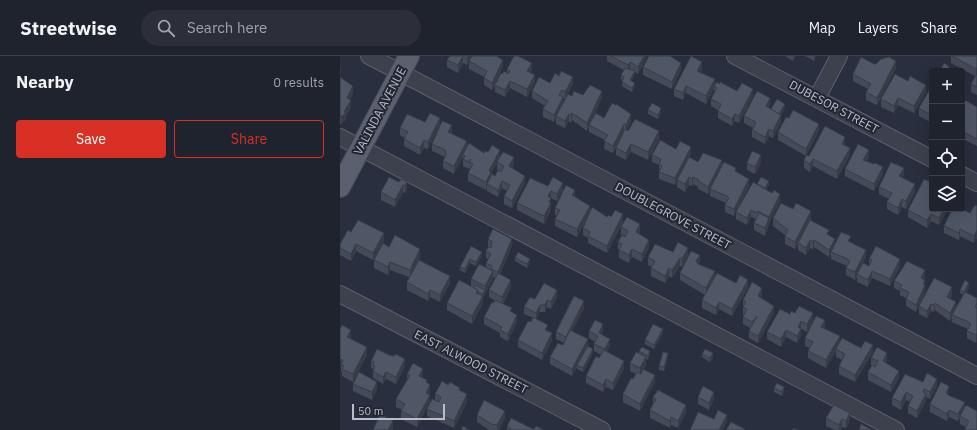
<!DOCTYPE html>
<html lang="en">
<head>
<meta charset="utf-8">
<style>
	body { margin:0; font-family:"IBM Plex Sans",sans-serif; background:#2c2f3a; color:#f1f3f6 }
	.controls { position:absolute; right:12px; top:12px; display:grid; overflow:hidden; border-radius:4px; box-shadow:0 4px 16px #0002 }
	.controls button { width:36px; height:36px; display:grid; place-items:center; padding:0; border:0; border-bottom:1px solid #3c404a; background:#1f232e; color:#f1f3f6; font:20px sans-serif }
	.scale { position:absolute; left:12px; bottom:10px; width:93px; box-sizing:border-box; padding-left:4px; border:2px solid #b9bdc9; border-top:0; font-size:11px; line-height:14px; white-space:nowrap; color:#b9bdc9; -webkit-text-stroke:3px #212633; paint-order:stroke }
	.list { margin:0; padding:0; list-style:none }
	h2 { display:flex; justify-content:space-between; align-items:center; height:52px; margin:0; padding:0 16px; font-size:17px }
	h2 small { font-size:13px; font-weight:400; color:#a1a4aa }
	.actions { display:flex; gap:8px; padding:12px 16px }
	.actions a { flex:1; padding:9px 0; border:1px solid #d93025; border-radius:4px; text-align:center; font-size:14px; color:#d93025 }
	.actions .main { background:#d93025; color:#fff }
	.icon { flex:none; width:22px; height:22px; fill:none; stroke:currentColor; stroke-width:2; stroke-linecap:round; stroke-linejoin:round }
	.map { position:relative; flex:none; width:637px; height:374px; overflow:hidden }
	header { display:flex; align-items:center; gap:24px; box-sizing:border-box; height:56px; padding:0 20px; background:#1f232e; border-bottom:1px solid #3c404a }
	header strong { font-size:19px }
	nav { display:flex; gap:22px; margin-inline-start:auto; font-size:14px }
	.search { width:280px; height:36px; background:#2c2f3a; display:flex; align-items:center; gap:10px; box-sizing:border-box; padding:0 14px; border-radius:22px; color:#a1a4aa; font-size:15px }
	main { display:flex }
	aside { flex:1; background:#1f232e }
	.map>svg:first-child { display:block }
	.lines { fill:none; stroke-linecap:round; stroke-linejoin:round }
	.minor-casing { stroke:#5a5f6c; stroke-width:18 }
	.major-casing { stroke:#464a57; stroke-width:22 }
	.minor { stroke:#3d414e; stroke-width:16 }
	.major { stroke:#5b606e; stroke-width:20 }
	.wall { fill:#444a58 }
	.shaded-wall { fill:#373c47 }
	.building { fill:#4f5666; stroke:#373c47 }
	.labels { text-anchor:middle; stroke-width:4; stroke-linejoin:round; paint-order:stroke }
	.street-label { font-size:12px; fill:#b9bdc9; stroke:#212633 }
</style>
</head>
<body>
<header>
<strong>Streetwise</strong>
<div class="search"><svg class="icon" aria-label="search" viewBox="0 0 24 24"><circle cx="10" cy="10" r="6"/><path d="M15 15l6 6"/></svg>Search here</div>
<nav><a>Map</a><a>Layers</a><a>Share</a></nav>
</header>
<main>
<aside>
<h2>Nearby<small>0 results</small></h2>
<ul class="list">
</ul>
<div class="actions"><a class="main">Save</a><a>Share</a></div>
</aside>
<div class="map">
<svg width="637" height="374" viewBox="0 0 637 374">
	<rect width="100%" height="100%" fill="#292f3e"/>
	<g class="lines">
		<defs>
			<g id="minor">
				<path d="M29,0L637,320"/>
				<path d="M395,0L592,103"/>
				<path d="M477,42L499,0"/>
				<path d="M0,81L556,374"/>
				<path d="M622,119L637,127"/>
				<path d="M0,238L262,374"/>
			</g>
			<path id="major" d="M0,131L69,0"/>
		</defs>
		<use href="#minor" class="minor-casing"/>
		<use href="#major" class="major-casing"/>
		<use href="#minor" class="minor"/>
		<use href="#major" class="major"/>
	</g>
	<g class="wall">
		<path d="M110,0H131L127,9L123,7L118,17L107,11V4Z"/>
		<path d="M267,0H307L298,18L295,16V19L291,25L295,30L292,36L282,30V26L283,24L281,23V19L284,14L267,5Z"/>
		<path d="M445,0H456L453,5Z"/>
		<path d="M465,0H476L474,5Z"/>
		<path d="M611,0H637V39L631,36V28L635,20L611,7Z"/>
		<path d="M129,5L163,11L156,26L162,18L167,17V13L192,14L190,17L195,26L187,41L170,32L165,41L155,36V29L152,34L144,29V21L129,13Z"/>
		<path d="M534,8L556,12L537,49L526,44V36L528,33L513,25V18Z"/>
		<path d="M303,11L341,14L332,33L303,19Z"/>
		<path d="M362,13L360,16L375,29L413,40L399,67L395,65L392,70L378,62V54L371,50V43L374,36V32L366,48L346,37L343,44L334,40V33Z"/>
		<path d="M0,21L13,37L10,43L11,51L6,60V64L1,68H0Z"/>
		<path d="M210,27L233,28L225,43L223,42V47L232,40L243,39L262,42L254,60L291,65L287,74L319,83L308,104L291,96L286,104L276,99V92L273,97L264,93L265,84L249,76V71L247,75L232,64L231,67L229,65L225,72L216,68V61L214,66L203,61V53L205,50L192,42V35Z"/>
		<path d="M592,29V77L591,76V69L592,67L579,60V52Z"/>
		<path d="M586,36L574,57L558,49L554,57L541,51V43Z"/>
		<path d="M430,49L429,52L431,53L445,52L441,59V66L433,82L429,80L425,88L412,81V74L413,72L404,67V60Z"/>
		<path d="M622,50L637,51V90L623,83Z"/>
		<path d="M308,54L321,56L318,63L308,58Z"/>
		<path d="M90,57L88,93L84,92L80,99L64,90V83L65,82L60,79V72L85,66Z"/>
		<path d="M449,62L479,75L466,99L469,100L505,88V89L510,99L497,123L473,110L470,116L464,112V105L466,100L438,84V76Z"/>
		<path d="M111,77L127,90L151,118V120H155L161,116L157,114V106L174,109L172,111L185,127L172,152L164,148V140L167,135L162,132L158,141L147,135V130L146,134L128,125V117L130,114L129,112V113L123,110V101L114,118L103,112V105L105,101L92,95V88L112,77Z"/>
		<path d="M336,93L351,98L349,101L358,106L382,111L396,116L409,130L398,152L417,128L429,129L426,133L440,145L429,168V169L425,180L414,174V167L416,163L411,161L407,169L396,163V156L394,160L385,156V149L386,147L370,140V134L368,138L358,133V131L353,128L352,130L349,129L345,136L337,131V125L335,129L319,123V109L312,106V99Z"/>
		<path d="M529,101L527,105L534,108L543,118L534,135L505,120V113Z"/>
		<path d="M421,106L415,118L407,114V107Z"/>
		<path d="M564,119L562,122L575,136L566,153L562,151L558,159L547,153V146L549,143L539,138V131Z"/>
		<path d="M59,126H67V134L65,137L63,136L55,151L41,144V136Z"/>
		<path d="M208,130L223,134L217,145L211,142V154L204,168L177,154V147Z"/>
		<path d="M235,140L250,156L283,166L267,197L248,187V182L243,179V172L248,161L237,181L215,170V163L217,160L215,159V152Z"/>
		<path d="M637,150V182L634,187L620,180L619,184L604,177V170L630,157Z"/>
		<path d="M592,153H608L599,169L591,165L587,172L568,161V154Z"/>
		<path d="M433,162L471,163L470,165L489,179L495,188L511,186L526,201L515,224L506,219V212L507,210L491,203V198L489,201L474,191L473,193L470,192L466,199L458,194V188L455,193L445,188V179L433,170Z"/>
		<path d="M281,171L300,175L299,178L309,191L302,206L292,201L289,207L279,202V194L278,193V186L285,180L281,179Z"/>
		<path d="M11,176L44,184L33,204L16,195L11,205L0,199V188Z"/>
		<path d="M148,183L172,190L160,218L171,231L163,248L172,256L177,266L168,285L160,281V277L144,268V261L155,245L149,241V234L155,222L153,221V223L143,242V247L132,268L107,254V247L131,230V223L146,212V207L148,203L146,202V195L151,192L148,191Z"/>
		<path d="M49,191L80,201L79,204L110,227L100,246L90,241L88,245L67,234V226L69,221L50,214L48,219L34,212V204Z"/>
		<path d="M142,196V200L136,210L130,207L125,217L120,214V211Z"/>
		<path d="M333,196L348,199L342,211L340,210L332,222L329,220L325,227L311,220V212L312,211L308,209V201Z"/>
		<path d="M175,202L190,207L187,212L175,205Z"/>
		<path d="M529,203L560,210L550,230L532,222L528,231L517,226V218L529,210Z"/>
		<path d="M360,206L359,208L375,221L408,231L392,260L379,253L376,259L362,252V244L365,239L340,224V217Z"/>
		<path d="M585,221L584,223L585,224V236L579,250L612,239L610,243L616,251L623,239L620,237V234L629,231L626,237L637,247V284L636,287L627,282V275L628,273L612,266V262L610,265L595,254L594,256L591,255L587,262L579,258V250L576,256L566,250V242L560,239V235L554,232V225Z"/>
		<path d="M422,239L421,242L434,257L418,287L409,282V275L410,272L403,268V261L404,259H403V244Z"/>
		<path d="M217,241L211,253L207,251L205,256H200L196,263L208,275L212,284L202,304L178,291V284L191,266L193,262L184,258V251L195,243Z"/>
		<path d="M244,252L232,275L248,290L253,297L243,316L237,313V311L232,320L210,308V301L223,289L224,287L216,283V276Z"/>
		<path d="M455,257L473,264L467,276L461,273V280L457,287L446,281L441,291L427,283V276L450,258Z"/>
		<path d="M484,272L500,286L521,292L533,296L515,326L499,318V310L502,304L496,301V295L486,312L468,302V295L470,292L465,290V282L485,272Z"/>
		<path d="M0,273L11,281L10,282L27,299L13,326L2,320V317L1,316Z"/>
		<path d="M249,275H263L262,278L270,290L267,296L284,312L273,334L266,331L263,336L246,327V320L259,302L261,299L254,295V288L255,286L249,282Z"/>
		<path d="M323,277L314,293L305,288V284Z"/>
		<path d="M299,295L310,299L308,304L306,303V308L304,313L315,326L300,355L283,346V338L293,323L296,318L290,315V307L299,297Z"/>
		<path d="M362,298L373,301L370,306L362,301Z"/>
		<path d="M328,301L324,315L319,314V310Z"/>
		<path d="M531,302L547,304L545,307L559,322L551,336L528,324V316L535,311L531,309Z"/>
		<path d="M31,305L65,310L56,328L46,323L43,328L33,322V313L31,312Z"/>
		<path d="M67,318L83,320L82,321L87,327L90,336L89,338L90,346L77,371L61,363V355L62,354L56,351V343L67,324Z"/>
		<path d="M583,326L597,330L590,343L586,341V345L577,362L568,357V350L570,346L566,344L561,354L552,349V342Z"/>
		<path d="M13,328L37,333L32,344L13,335Z"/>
		<path d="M434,332L444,335L442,340L434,336Z"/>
		<path d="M120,335L127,346L114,372L87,360V353L95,344V338Z"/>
		<path d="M609,337L608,339L625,352L637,374H625L626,371L620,368V362L618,365L609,361L607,365L590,356V348Z"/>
		<path d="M313,341L346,356L338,372L331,369L330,372L310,362V354L313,347Z"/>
		<path d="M358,341L374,343L369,354L358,348Z"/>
		<path d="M494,349L510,364L506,372L502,371L501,374H495L486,370V362Z"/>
		<path d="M137,359L165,362L159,374H149L137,366Z"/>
		<path d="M167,370L191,372L194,373L204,374H167Z"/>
	</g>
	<g class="shaded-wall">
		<path d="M123,0V7L118,17V9Z"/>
		<path d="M128,0H131L127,9V1Z"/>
		<path d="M304,0H307L298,18V11Z"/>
		<path d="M453,0H456L453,5Z"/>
		<path d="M474,0H476L474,5Z"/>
		<path d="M163,4V11L152,34V27Z"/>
		<path d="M556,5V12L537,49V42Z"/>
		<path d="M290,6V14L288,16V9Z"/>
		<path d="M362,6V13L357,22V15Z"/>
		<path d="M192,7V14L187,22V15Z"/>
		<path d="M341,7V14L332,33V26Z"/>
		<path d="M1,10V17L0,20V12Z"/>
		<path d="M637,11V18L636,20V13Z"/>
		<path d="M295,15V19L290,28V24Z"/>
		<path d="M195,19V26L187,41V33Z"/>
		<path d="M233,21V28L225,43V36Z"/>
		<path d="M375,23V30H374V32L366,48V40Z"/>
		<path d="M170,25V32L165,41V34Z"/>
		<path d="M295,27V30L292,36V32Z"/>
		<path d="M586,29V36L574,57V50Z"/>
		<path d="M13,30V37L7,49V42Z"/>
		<path d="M346,30V37L343,44V37Z"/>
		<path d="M413,33V40L399,67V60Z"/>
		<path d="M262,35V42L250,69H249L247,75V67Z"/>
		<path d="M223,41V48L214,66V59Z"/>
		<path d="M430,42V49L426,57V50Z"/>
		<path d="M558,42V49L554,57V50Z"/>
		<path d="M11,44V51L6,60V64L1,68V61Z"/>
		<path d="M445,48V52L441,59V66L433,82V75L439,58Z"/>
		<path d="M321,52V56L318,63V59Z"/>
		<path d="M232,57V64L231,67V59Z"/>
		<path d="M229,58V65L225,72V65Z"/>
		<path d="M291,58V65L286,76V69Z"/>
		<path d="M395,58V65L392,70V63Z"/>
		<path d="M100,62V70L88,93V86Z"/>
		<path d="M284,68V75L273,97V90Z"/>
		<path d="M479,68V75L466,101V93Z"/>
		<path d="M112,69V77L108,83V76Z"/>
		<path d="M429,73V80L425,88V81Z"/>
		<path d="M319,75V83L308,104V96Z"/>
		<path d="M623,76V83L622,85V78Z"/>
		<path d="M505,81V88L502,95V88Z"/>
		<path d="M84,84V92L80,99V92Z"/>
		<path d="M127,85V92L123,98V101L114,118V110Z"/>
		<path d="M291,88V96L286,104V97Z"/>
		<path d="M351,91V98L335,129V122Z"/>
		<path d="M510,92V99L497,123V115Z"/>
		<path d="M160,94V101L151,118V123L147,128V130L146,134V126L149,115Z"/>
		<path d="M529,94V101L523,112V104Z"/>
		<path d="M421,99V106L415,118V111Z"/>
		<path d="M174,101V109L169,117V110Z"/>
		<path d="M473,103V110L470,116V108Z"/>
		<path d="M382,104V112L368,138V131Z"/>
		<path d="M543,111V118L534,135V128Z"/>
		<path d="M564,112V119L559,127V120Z"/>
		<path d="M185,120V127L172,152V145Z"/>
		<path d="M349,121V129L345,136V128Z"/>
		<path d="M353,121V128L352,130V123Z"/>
		<path d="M409,123V130L394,160V153Z"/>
		<path d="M162,125V132L158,141V134Z"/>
		<path d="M429,125V129L425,136V133Z"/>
		<path d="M67,126V134L65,137V130Z"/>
		<path d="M223,127V134L217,145V138Z"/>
		<path d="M575,128V136L566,153V145Z"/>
		<path d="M63,129V136L55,151V144Z"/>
		<path d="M235,134V141L232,139Z"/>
		<path d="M211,135V142L208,140Z"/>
		<path d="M440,138V145L429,168V161Z"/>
		<path d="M211,142V154L204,168V160Z"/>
		<path d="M562,143V151L558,159V152Z"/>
		<path d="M250,150V157L237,181V173Z"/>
		<path d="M604,153H608L599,169V162Z"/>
		<path d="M411,154V161L407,169V162Z"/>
		<path d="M471,155V163L455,193V186Z"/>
		<path d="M283,158V166L267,197V190Z"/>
		<path d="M591,158V165L587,172V164Z"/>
		<path d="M429,162V169L425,180V172Z"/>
		<path d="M300,168V175L296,183V176Z"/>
		<path d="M620,173V180L619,184V177Z"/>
		<path d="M637,174V182L634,187V180Z"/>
		<path d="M44,177V184L33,204V197Z"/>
		<path d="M172,183V190L158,224V216Z"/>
		<path d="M495,183V190L491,196V198L489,201V194Z"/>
		<path d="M309,184V191L302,206V198Z"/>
		<path d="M470,184V192L466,199V192Z"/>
		<path d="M474,184V191L473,193V186Z"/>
		<path d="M16,188V195L11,205V198Z"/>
		<path d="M348,192V199L342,211V203Z"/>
		<path d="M80,193V201L70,221V214Z"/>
		<path d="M292,193V201L289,207V199Z"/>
		<path d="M526,194V201L515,224V216Z"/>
		<path d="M142,196V200L136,210V206Z"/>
		<path d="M360,199V206L356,213V205Z"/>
		<path d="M340,202V210L332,222V214Z"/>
		<path d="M130,203V207L125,217V213Z"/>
		<path d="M190,203V207L187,212V208Z"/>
		<path d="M560,203V210L550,230V223Z"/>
		<path d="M50,206V214L48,219V211Z"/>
		<path d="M329,212V220L325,227V220Z"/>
		<path d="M585,214V221L581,229V222Z"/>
		<path d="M153,215V223L143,242V247L132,268V260L143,240V238L145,234V230Z"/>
		<path d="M375,215V222L366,240V232Z"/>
		<path d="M532,215V222L528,231V224Z"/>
		<path d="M110,220V227L100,246V239Z"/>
		<path d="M171,224V231L162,248V241Z"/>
		<path d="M408,224V231L392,260V253Z"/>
		<path d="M585,224V236L576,256V249L583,228Z"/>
		<path d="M629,227V231L624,240V236Z"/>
		<path d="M612,231V239L607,248V241Z"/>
		<path d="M422,232V239L418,247V240Z"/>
		<path d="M90,234V241L88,245V238Z"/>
		<path d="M217,234V241L211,253V246Z"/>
		<path d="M207,244V251L205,256V249Z"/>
		<path d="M244,245V252L226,288V281Z"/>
		<path d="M379,246V253L376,259V252Z"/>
		<path d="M616,246V253L612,259V262L610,265V257Z"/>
		<path d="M595,247V254L594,256V249Z"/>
		<path d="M591,248V255L587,262V255Z"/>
		<path d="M200,249V256L196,264V257Z"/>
		<path d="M434,250V257L418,287V280Z"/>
		<path d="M473,257V264L467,276V268Z"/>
		<path d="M177,259V266L168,285V278Z"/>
		<path d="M485,264V272L481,278V271Z"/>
		<path d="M461,265V273L458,271Z"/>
		<path d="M263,268V275L259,284V277Z"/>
		<path d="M323,273V277L314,293V289Z"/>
		<path d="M461,273V280L457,287V280Z"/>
		<path d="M11,274V281L7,288V281Z"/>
		<path d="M446,274V281L441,291V283Z"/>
		<path d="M212,277V284L202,304V297Z"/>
		<path d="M637,277V284L636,287V279Z"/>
		<path d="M500,280V287L496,293V295L486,312V304Z"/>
		<path d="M248,283V291L237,309V311L232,320V313Z"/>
		<path d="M270,283V290L265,301V293Z"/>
		<path d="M533,289V296L515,326V319Z"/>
		<path d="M27,291V299L13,326V318Z"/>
		<path d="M253,293V297L243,316V312Z"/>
		<path d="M310,295V299L308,304V300Z"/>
		<path d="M328,297V301L324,315V311Z"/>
		<path d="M373,297V301L370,306V302Z"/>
		<path d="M547,297V304L543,312V305Z"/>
		<path d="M306,301V308L300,320V312Z"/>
		<path d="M65,303V310L56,328V321Z"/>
		<path d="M284,305V312L273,334V327Z"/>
		<path d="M83,313V320L79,327V320Z"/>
		<path d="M559,315V322L551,336V329Z"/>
		<path d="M46,316V323L43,328V321Z"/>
		<path d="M315,319V326L300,355V348Z"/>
		<path d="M266,323V331L263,336V329Z"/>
		<path d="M597,323V330L590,343V336Z"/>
		<path d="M37,326V333L32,344V336Z"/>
		<path d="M90,329V336L86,344V337Z"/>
		<path d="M609,330V337L606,344V337Z"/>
		<path d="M444,331V335L442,340V336Z"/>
		<path d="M374,336V343L369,354V347Z"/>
		<path d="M566,336V344L561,354V346Z"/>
		<path d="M127,338V346L114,372V365Z"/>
		<path d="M586,338V345L577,362V355Z"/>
		<path d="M90,339V346L77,371V363Z"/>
		<path d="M625,346V353L620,360L618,365V358Z"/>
		<path d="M346,349V356L338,372V365Z"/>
		<path d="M609,354V361L607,365V358Z"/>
		<path d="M165,355V362L159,374H157V369Z"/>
		<path d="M510,357V364L506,372V365Z"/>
		<path d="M387,359V366L383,374H379Z"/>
		<path d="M331,361V369L330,372V365Z"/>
		<path d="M502,363V371L501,374H499V369Z"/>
		<path d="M53,365V374H48Z"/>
	</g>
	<g class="building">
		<path d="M110,0H123L118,9L107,4Z"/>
		<path d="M132,0H156L163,4L152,27L144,22L147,15L129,5Z"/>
		<path d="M174,0H178L192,7L187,15L195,19L187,33L170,25L165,34L155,29L161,17L162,18L164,15L168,18L170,15L167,13Z"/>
		<path d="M271,0H304L298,11L290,6L288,9Z"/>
		<path d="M309,0H330L341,7L332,26L303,11Z"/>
		<path d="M351,0L362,6L357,15L375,23L366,40L346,30L343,37L334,33Z"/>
		<path d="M612,0H637V11L636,13Z"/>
		<path d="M521,1L534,8H536L541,3L549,1L556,5L537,42L526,36L531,28L513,18Z"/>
		<path d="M604,7L609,10L607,15H600Z"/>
		<path d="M285,12L295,15L290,24L295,27L292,32L282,26L284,21L281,19Z"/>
		<path d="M221,15L233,21L225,36L222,34L219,39L223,41L214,59L203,53L208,45L192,35L199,21L210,27L215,17L219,20Z"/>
		<path d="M637,17V31L631,28Z"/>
		<path d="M555,18L568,25L570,20L586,29L574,50L558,42L554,50L541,43Z"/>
		<path d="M0,21L13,30L7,42L11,44L4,56L6,57L1,61L0,60Z"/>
		<path d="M377,26L379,28L380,26L397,35L402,27L413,33L399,60L395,58L392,63L378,55L381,48L371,43L377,32L374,30Z"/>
		<path d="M250,29L262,35L247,67L232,57L231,59L229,58L225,65L216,60L228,38L232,40L234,35L243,39Z"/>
		<path d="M592,29V60L579,52Z"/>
		<path d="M417,35L430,42L426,50L441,59L433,75L429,73L425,81L412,74L416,66L404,60Z"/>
		<path d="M437,43L445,48L439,58L431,53Z"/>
		<path d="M625,44L637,51V83L623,76L622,78V50Z"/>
		<path d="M272,47L276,49V48L291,58L286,69L284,68L273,90L264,85L268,79L249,69L256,57L264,62Z"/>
		<path d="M312,47L321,52L318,59L308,54Z"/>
		<path d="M453,54L479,68L466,93L438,76L446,61L449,62Z"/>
		<path d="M90,57L100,62L88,86L84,84L80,92L64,83L68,76L60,72L67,58L85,66Z"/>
		<path d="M295,63L319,75L308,96L291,88L286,97L276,92L285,73L288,75Z"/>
		<path d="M102,65L112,69L108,76L127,85L114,110L103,105L106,99L105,94L92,88Z"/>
		<path d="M485,70L505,81L502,88L510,92L497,115L473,103L470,108L464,105L466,99L469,100Z"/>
		<path d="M320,84L336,93L340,85L351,91L335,122L319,116L322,110L319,108L321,103L312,99Z"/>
		<path d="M129,87L144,97L145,95L148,96L152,89L160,94L149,115L151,116L146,126L128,117L133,108L129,106L131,103L129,106L123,103L125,100L123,98Z"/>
		<path d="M518,88L529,94L523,104L534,108L535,107L543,111L534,128L505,113Z"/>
		<path d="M412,95L421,99L415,111L407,107Z"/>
		<path d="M163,96L174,101L169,110L185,120L172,145L164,140L170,129L162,125L158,134L147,128L152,118L155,120L158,114L161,116L164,110L157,106Z"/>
		<path d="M363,97L382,104L368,131L358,125L359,124L353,121L352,123L349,121L345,128L337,124L349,101L358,106Z"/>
		<path d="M384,106L396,112L395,115L409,123L394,153L385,149L389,142L387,140L370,133Z"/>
		<path d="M551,106L564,112L559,120L575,128L566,145L562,143L558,152L547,146L552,137L539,131Z"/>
		<path d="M49,121L59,126L61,123L67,126L65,130L63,129L55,144L41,136Z"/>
		<path d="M213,121L223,127L217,138L211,135L208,140L211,142L209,146L211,147L204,160L177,147L190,122L208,130Z"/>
		<path d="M421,121L429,125L425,132L417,128Z"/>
		<path d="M584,123L592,127V153H604L599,162L591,158L587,164L568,154Z"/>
		<path d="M413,126L432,137L434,134L440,138L429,161L418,155L417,157L411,154L407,162L396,156Z"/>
		<path d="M226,129L235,134L232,139L250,150L237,173L215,163L220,154L215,152Z"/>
		<path d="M441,147L453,153L456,147L471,155L455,186L445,180L448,174L433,162Z"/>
		<path d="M635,149L637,150V174L634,180L620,173L619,177L604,170L612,153H622L630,157Z"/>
		<path d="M252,151L267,161L269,159L271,161L275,154L283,158L267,190L248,180L250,176L243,172Z"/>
		<path d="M419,157L429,162L425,172L414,167Z"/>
		<path d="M287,161L300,168L296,176L309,184L302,198L292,193L289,199L279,194L282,188L278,186L282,179L285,181L288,175L281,171Z"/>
		<path d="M18,164L44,177L33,197L16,188L11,198L0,192V188L8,174L11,176Z"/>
		<path d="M470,164L489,174L487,178L495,183L489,194L474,184L473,186L470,184L466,192L458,187Z"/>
		<path d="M153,173L172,183L158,216L151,213L152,210L146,207L151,198L146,195L148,191L151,192L152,185L148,183Z"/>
		<path d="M501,176L511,180L508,185L526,194L515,216L506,212L510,205L508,203L491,196Z"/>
		<path d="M55,179L80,193L70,214L50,206L48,211L34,204L43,187L49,191Z"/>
		<path d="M338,186L348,192L342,203L340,202L332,214L329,212L325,220L311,212L315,205L308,201L315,188L333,196Z"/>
		<path d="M131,190L142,196L136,206L130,203L125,213L120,211Z"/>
		<path d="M536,190L560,203L550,223L532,215L528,224L517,218L523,207L529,210L532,204L529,203Z"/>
		<path d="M351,195L360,199L356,205L358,208L375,215L366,232L340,217Z"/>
		<path d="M178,196L190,203L187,208L175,202Z"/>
		<path d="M79,204L110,220L100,239L90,234L88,238L67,226Z"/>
		<path d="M567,205L585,214L581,222L585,224L583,228L585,229L576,249L566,243L569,236L560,232L562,229L554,225Z"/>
		<path d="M139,208L153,215L145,230L131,223Z"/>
		<path d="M158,217L171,224L162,241L149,234Z"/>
		<path d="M377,217L396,227L400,219L408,224L392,253L379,246L376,252L362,244Z"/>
		<path d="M594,222L612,231L607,241L616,246L610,257L595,247L594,249L591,248L587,255L579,250Z"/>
		<path d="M119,224L138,234L136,237L143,240L132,260L107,247Z"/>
		<path d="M625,224L629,227L624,236L620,234Z"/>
		<path d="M412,226L422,232L418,240L434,250L418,280L409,275L417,260L412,266L403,261L407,253L403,251L406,246L403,244Z"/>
		<path d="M204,227L217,234L211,246L207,244L205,249H200L196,257L184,251L190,241L195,243Z"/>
		<path d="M135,229L145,234L143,238L138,236V234L134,232Z"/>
		<path d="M625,236L637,242V247L635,251L637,252V277L636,279L627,275L631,268L629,266L612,259Z"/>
		<path d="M234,240L244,245L226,281L216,276Z"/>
		<path d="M155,244L172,252L170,255L177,259L168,278L160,274L162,271L144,261L152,246L154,247Z"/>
		<path d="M459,250L473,257L467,268L461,265L458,271L461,273L457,280L446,274L441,283L427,276L440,253L450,258L451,255L455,257Z"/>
		<path d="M476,260L485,264L481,271L500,280L486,304L468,295L473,286L465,282Z"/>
		<path d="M193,261L208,269L205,274L212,277L202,297L178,284L188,265L191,266Z"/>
		<path d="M255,264L263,268L259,277L270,283L265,293L254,288L258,280L249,275Z"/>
		<path d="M313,268L323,273L314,289L305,284Z"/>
		<path d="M2,269L11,274L7,281L27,291L13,318L2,313L4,310L1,309L3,304L0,303V273Z"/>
		<path d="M230,274L248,283L232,313L210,301L218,287L223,289Z"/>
		<path d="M502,282L521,292L525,285L533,289L515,319L499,310L505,298L496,293Z"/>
		<path d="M248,290L253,293L243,312L237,309Z"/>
		<path d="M302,291L310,295L308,300L299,295Z"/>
		<path d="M537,291L547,297L543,305L559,315L551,329L528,316L532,309L535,311L538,305L531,302Z"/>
		<path d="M37,293L49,299L54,300L56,298L65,303L56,321L46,316L43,321L33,315L35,310L33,309L34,306L31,305Z"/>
		<path d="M365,293L373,297L370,302L362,298Z"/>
		<path d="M264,294L284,305L273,327L266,323L263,329L246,320L256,300L259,302Z"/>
		<path d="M296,296L306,301L300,312L290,307Z"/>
		<path d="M323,296L328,297L324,311L319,310Z"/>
		<path d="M73,307L83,313L79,320L87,324L86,326L90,329L86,337L90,339L77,363L61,355L65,348L56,343L70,319L67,318Z"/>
		<path d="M303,313L315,319L300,348L283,338L291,322L293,323L297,316L301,318Z"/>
		<path d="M19,316L37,326L32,336L13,328Z"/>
		<path d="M587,317L597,323L590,336L584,333L583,336L586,338L577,355L568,350L573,340L566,336L561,346L552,342L565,318L583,326Z"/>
		<path d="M102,325L108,329L110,326L120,332L119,334L127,338L114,365L87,353L92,343L99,346L101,341L95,338Z"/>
		<path d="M601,326L609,330L606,337L608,339L625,346L618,358L609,354L607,358L590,348Z"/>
		<path d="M437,327L444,331L442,336L434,332Z"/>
		<path d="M363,330L374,336L369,347L358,341Z"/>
		<path d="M318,334L346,349L338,365L331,361L330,365L310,354L316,343L313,341Z"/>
		<path d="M144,344L165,355L157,369L154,368L153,369L137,359Z"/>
		<path d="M494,349L510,357L506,365L502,363L499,369L486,362Z"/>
		<path d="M626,349L637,355V374H627L625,373L629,365L620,360Z"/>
		<path d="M378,354L387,359L379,374H350L358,356L374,363Z"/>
		<path d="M40,358L53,365L48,374H33Z"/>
		<path d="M171,362L191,372L194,373L196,370L204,374H171V373L167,370Z"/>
		<path d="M391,366L405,373L404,374H386Z"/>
		<path d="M521,368L532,374H519Z"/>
		<path d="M123,370L129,374H121Z"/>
		<path d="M454,372L458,374H452Z"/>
	</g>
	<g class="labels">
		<g class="street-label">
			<text transform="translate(494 51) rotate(28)" y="4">DUBESOR STREET</text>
			<text transform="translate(40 55) rotate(-62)" y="4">VALINDA AVENUE</text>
			<text transform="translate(333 160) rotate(28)" y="4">DOUBLEGROVE STREET</text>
			<text transform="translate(131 306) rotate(27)" y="4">EAST ALWOOD STREET</text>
		</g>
	</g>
</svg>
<div class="controls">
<button>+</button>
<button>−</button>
<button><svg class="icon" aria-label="locate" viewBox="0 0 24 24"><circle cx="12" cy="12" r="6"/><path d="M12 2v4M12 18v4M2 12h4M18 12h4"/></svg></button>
<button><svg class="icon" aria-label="layers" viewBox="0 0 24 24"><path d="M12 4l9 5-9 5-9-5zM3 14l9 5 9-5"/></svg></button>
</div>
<div class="scale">50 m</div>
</div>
</main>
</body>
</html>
